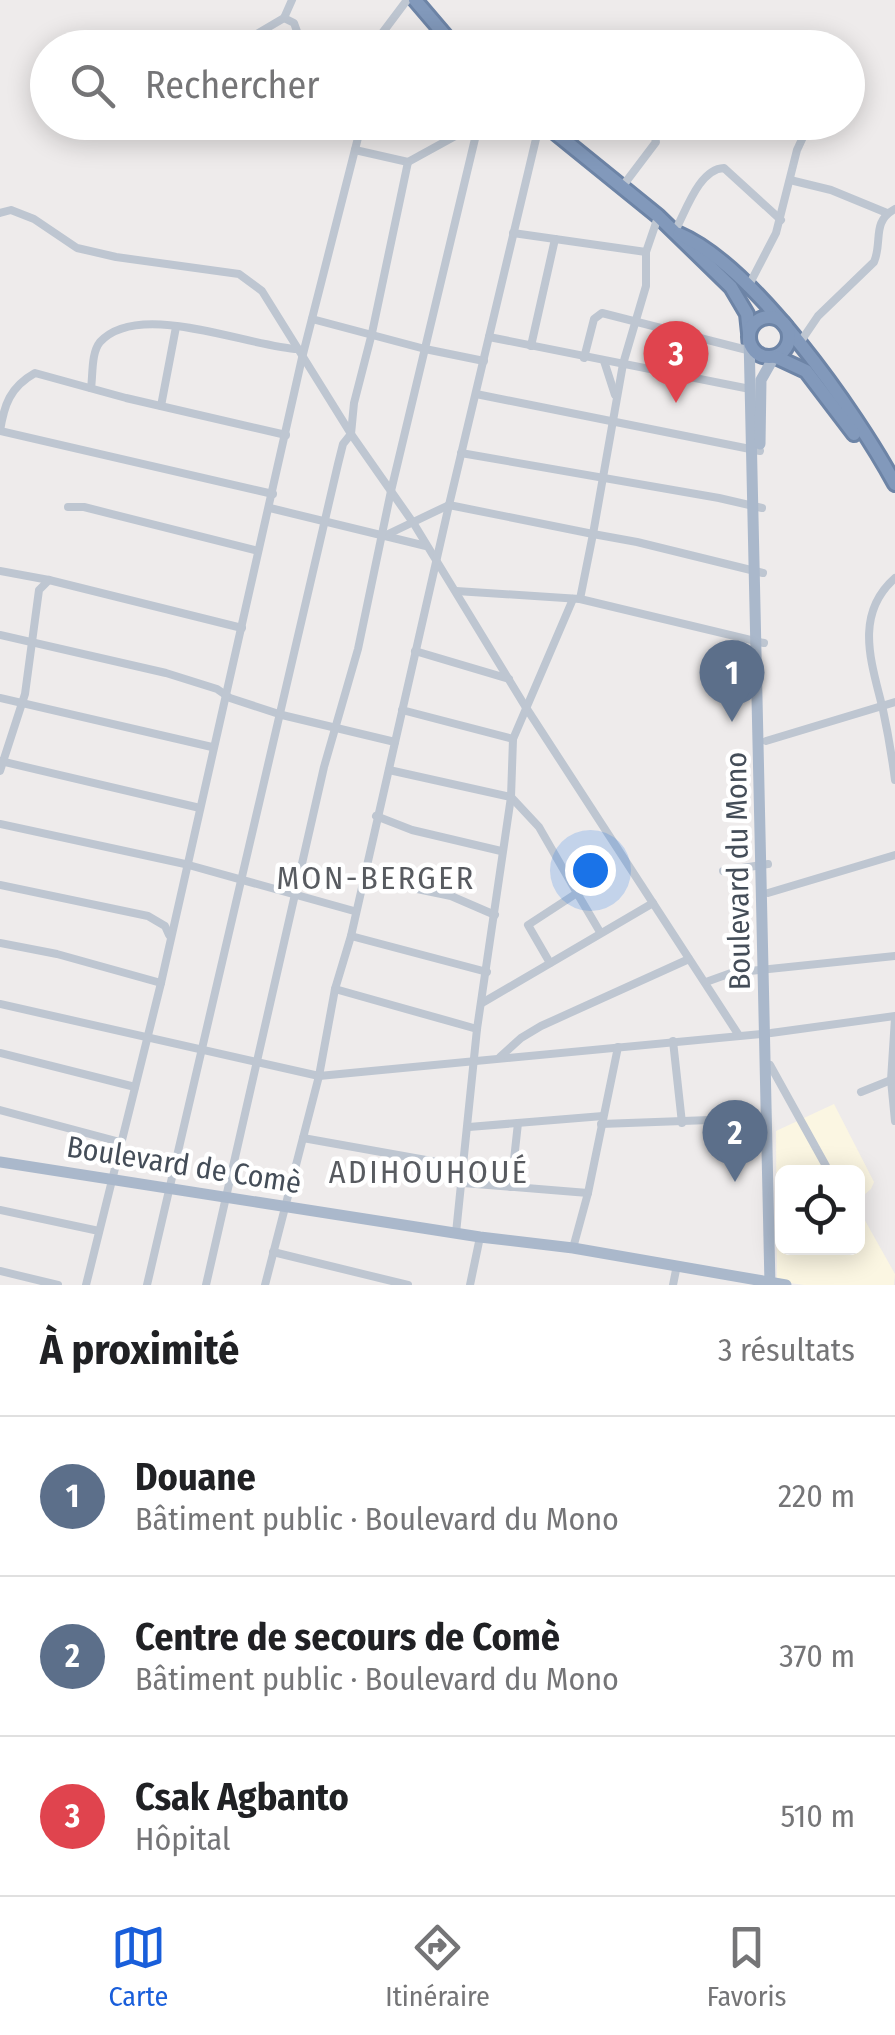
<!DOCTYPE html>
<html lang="fr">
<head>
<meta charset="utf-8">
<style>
	body { margin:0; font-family:"Fira Sans Condensed",sans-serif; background:#f6f6f6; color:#202124 }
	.controls { position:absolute; right:30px; bottom:30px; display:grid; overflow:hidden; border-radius:15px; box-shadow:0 5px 25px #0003 }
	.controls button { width:90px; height:90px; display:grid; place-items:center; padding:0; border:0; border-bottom:2px solid #e0e0e0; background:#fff; color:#202124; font:50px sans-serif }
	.you { position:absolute; left:590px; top:870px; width:35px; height:35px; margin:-25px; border:8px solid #fff; border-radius:50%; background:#1a73e8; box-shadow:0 0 0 15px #1a73e833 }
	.badge { display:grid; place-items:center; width:65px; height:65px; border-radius:50%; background:#195eda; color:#fff; font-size:32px; font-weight:700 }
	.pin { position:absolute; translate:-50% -82px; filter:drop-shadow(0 2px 5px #0008) }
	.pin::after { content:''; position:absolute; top:52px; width:35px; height:30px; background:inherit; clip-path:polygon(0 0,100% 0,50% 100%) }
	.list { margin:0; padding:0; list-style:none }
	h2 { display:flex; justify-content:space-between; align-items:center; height:130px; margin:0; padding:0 40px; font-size:42px }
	h2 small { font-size:32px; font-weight:400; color:#757577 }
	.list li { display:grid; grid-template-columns:65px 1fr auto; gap:30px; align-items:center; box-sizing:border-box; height:160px; padding:0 40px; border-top:2px solid #e0e0e0 }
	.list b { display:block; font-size:38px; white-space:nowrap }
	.list p { margin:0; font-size:32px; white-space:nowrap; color:#757577 }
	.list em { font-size:32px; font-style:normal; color:#757577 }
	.icon { flex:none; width:55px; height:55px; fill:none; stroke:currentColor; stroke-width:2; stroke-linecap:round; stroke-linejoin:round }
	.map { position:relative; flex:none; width:895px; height:1285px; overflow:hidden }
	.search { position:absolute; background:#fff; box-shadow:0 5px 25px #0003; left:30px; right:30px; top:30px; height:110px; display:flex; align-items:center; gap:25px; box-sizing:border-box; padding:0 35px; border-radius:55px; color:#757577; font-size:38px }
	.sheet { height:610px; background:#fff }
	nav { display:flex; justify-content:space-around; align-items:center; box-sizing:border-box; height:140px; border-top:2px solid #e0e0e0; background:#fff; font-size:28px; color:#757577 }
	nav a { display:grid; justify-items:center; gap:5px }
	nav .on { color:#195eda }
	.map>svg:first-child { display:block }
	.commercial { fill:#fbf6e2 }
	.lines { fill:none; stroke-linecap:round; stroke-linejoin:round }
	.highway-casing { stroke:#6d84a6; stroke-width:18 }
	.street { stroke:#bec6d1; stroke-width:8 }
	.primary { stroke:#aab8cb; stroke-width:11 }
	.highway { stroke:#8299bb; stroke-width:12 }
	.labels { text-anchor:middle; stroke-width:9; stroke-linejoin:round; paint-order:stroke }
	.street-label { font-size:30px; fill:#444d58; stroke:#fff }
	.neighbourhood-label { font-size:32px; letter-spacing:2.5px; fill:#585b60; stroke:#fff }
</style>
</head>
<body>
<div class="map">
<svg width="895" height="1285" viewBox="0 0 895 1285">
	<rect width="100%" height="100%" fill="#eeebeb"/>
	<path class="commercial" d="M834,1104L874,1182L871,1189L858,1200V1172H782V1248H858V1208L895,1274L894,1285H804L777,1281L776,1131Z"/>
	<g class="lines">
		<defs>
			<g id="highway">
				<path d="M415,0L456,48"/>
				<path d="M542,122L658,216L731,287L747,314L749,333"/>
				<path d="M679,234C754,266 856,412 895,484"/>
				<circle cx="769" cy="337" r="20"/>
				<path d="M776,357L806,371L854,434"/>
			</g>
		</defs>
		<use href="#highway" class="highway-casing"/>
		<g class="street">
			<path d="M284,18L294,23L303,48"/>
			<path d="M205,46L243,42L284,18L292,0"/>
			<path d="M350,48L380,36"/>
			<path d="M379,48L380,36L407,0"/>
			<path d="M540,122L449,505L593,534L623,364L646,286V252L658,217"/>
			<path d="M355,150L408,162"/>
			<path d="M790,180L831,190L887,213"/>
			<path d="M622,187L656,142L654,134L641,122"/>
			<path d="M0,213L11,210L34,219L77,248L116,257L239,274L262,291L351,434L414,524L525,706L738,1034"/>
			<path d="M675,231C686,211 699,169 724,168L781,220"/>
			<path d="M513,233L646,252"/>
			<path d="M748,287L776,233L797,150L810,122"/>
			<path d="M312,319L425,349L484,361"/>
			<path d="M489,337L750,389"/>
			<path d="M799,344L818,316L874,262C883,241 871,222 895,209"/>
			<path d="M531,346L555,239"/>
			<path d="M584,358L594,319L602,313L751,351"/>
			<path d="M604,361L615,395"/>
			<path d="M91,388C93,375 91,353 100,342C139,299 248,347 298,349"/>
			<path d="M476,394L760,451"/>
			<path d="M161,406L176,327"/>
			<path d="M0,431C4,405 10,387 35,373L126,398L286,435"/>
			<path d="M0,431L273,494"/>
			<path d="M461,453L719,498L762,508"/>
			<path d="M68,507H84L258,551"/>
			<path d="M270,508L426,546"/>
			<path d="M382,537L449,505"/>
			<path d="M0,571L49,580L242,628"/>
			<path d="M895,578C853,615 872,664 883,710C888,733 892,757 895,780"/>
			<path d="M456,591L580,599L764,643"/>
			<path d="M580,599L593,534L637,542L763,573"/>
			<path d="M0,635L166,673L217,689L230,698L282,715L395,742"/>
			<path d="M415,651L509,679"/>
			<path d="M0,698L212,747"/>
			<path d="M402,710L513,739"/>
			<path d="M766,741L895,702"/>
			<path d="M0,761L200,808"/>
			<path d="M389,770L511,797L539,827L577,893"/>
			<path d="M0,771L25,694L39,590L49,580"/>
			<path d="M376,816L412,830L501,851"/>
			<path d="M0,824L185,864L354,911"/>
			<path d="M723,871L768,864"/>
			<path d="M364,878L451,896L495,915"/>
			<path d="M0,885L148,916L165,926L169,935"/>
			<path d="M768,893L895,855"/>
			<path d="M351,936L487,972"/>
			<path d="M0,943L57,954L161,983"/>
			<path d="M550,963L528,925L577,893L600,932"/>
			<path d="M706,982L731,973L895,956"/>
			<path d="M335,989L477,1029"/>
			<path d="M482,1003L653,903"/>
			<path d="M0,1004L319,1076L771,1033L895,1016"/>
			<path d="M895,1018L891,1080L895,1121"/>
			<path d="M673,1041L682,1123"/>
			<path d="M0,1053L135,1087"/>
			<path d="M500,1057L521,1038L541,1026L689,959"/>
			<path d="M770,1065L826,1166"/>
			<path d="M861,1092L891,1080"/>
			<path d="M0,1110L120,1142"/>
			<path d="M601,1124L766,1118"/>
			<path d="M469,1127L603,1116"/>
			<path d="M303,1138L465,1167"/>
			<path d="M463,1183L588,1193"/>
			<path d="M511,1187L518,1123"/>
			<path d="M0,1210L99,1231"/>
			<path d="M456,1233L477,1029L511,797L513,739L573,599"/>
			<path d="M573,1248L588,1193L618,1047"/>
			<path d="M273,1252L408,1285"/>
			<path d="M0,1271L58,1285"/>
			<path d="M86,1285L161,983L302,358L362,122"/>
			<path d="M147,1285L338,464L343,444L351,434L354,403L372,333L408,162L479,123"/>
			<path d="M206,1285L324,767L358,649L391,491L479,122"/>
			<path d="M265,1285L319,1076L335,989L351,936L449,505"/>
			<path d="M470,1285L480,1237"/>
			<path d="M673,1285L677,1265"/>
		</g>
		<g class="primary">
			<path d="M749,337L770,1285"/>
			<path d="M760,444L761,380L774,357"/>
			<path d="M0,1162L480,1237L573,1248L786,1285"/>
		</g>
		<use href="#highway" class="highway"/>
	</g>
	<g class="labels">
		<g class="street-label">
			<text transform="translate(738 871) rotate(-91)" y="10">Boulevard du Mono</text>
			<text transform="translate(184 1165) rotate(9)" y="10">Boulevard de Comè</text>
		</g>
		<g class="neighbourhood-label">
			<text x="376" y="889">MON-BERGER</text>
			<text x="429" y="1183">ADIHOUHOUÉ</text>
		</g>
	</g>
</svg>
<div class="controls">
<button><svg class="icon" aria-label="locate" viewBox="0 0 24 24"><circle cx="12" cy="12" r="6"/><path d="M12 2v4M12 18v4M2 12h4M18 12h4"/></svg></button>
</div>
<div class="you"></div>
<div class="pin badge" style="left:732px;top:722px;background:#5c6f8a">1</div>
<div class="pin badge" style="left:735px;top:1182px;background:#5c6f8a">2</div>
<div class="pin badge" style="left:676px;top:403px;background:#e0444e">3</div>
<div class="search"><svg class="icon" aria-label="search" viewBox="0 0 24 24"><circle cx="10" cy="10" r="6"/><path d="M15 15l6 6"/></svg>Rechercher</div>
</div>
<section class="sheet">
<h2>À proximité<small>3 résultats</small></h2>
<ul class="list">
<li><span class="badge" style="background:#5c6f8a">1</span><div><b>Douane</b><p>Bâtiment public · Boulevard du Mono</p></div><em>220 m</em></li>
<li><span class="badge" style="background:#5c6f8a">2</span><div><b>Centre de secours de Comè</b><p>Bâtiment public · Boulevard du Mono</p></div><em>370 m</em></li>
<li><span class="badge" style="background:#e0444e">3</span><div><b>Csak Agbanto</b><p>Hôpital</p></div><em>510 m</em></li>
</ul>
</section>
<nav>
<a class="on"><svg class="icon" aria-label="map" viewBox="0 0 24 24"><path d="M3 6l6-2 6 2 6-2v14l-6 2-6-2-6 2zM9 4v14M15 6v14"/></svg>Carte</a>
<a><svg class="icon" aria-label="directions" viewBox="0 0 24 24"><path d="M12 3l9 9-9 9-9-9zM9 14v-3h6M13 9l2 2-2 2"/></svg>Itinéraire</a>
<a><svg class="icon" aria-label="saved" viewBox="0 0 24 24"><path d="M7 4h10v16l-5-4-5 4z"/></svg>Favoris</a>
</nav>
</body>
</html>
